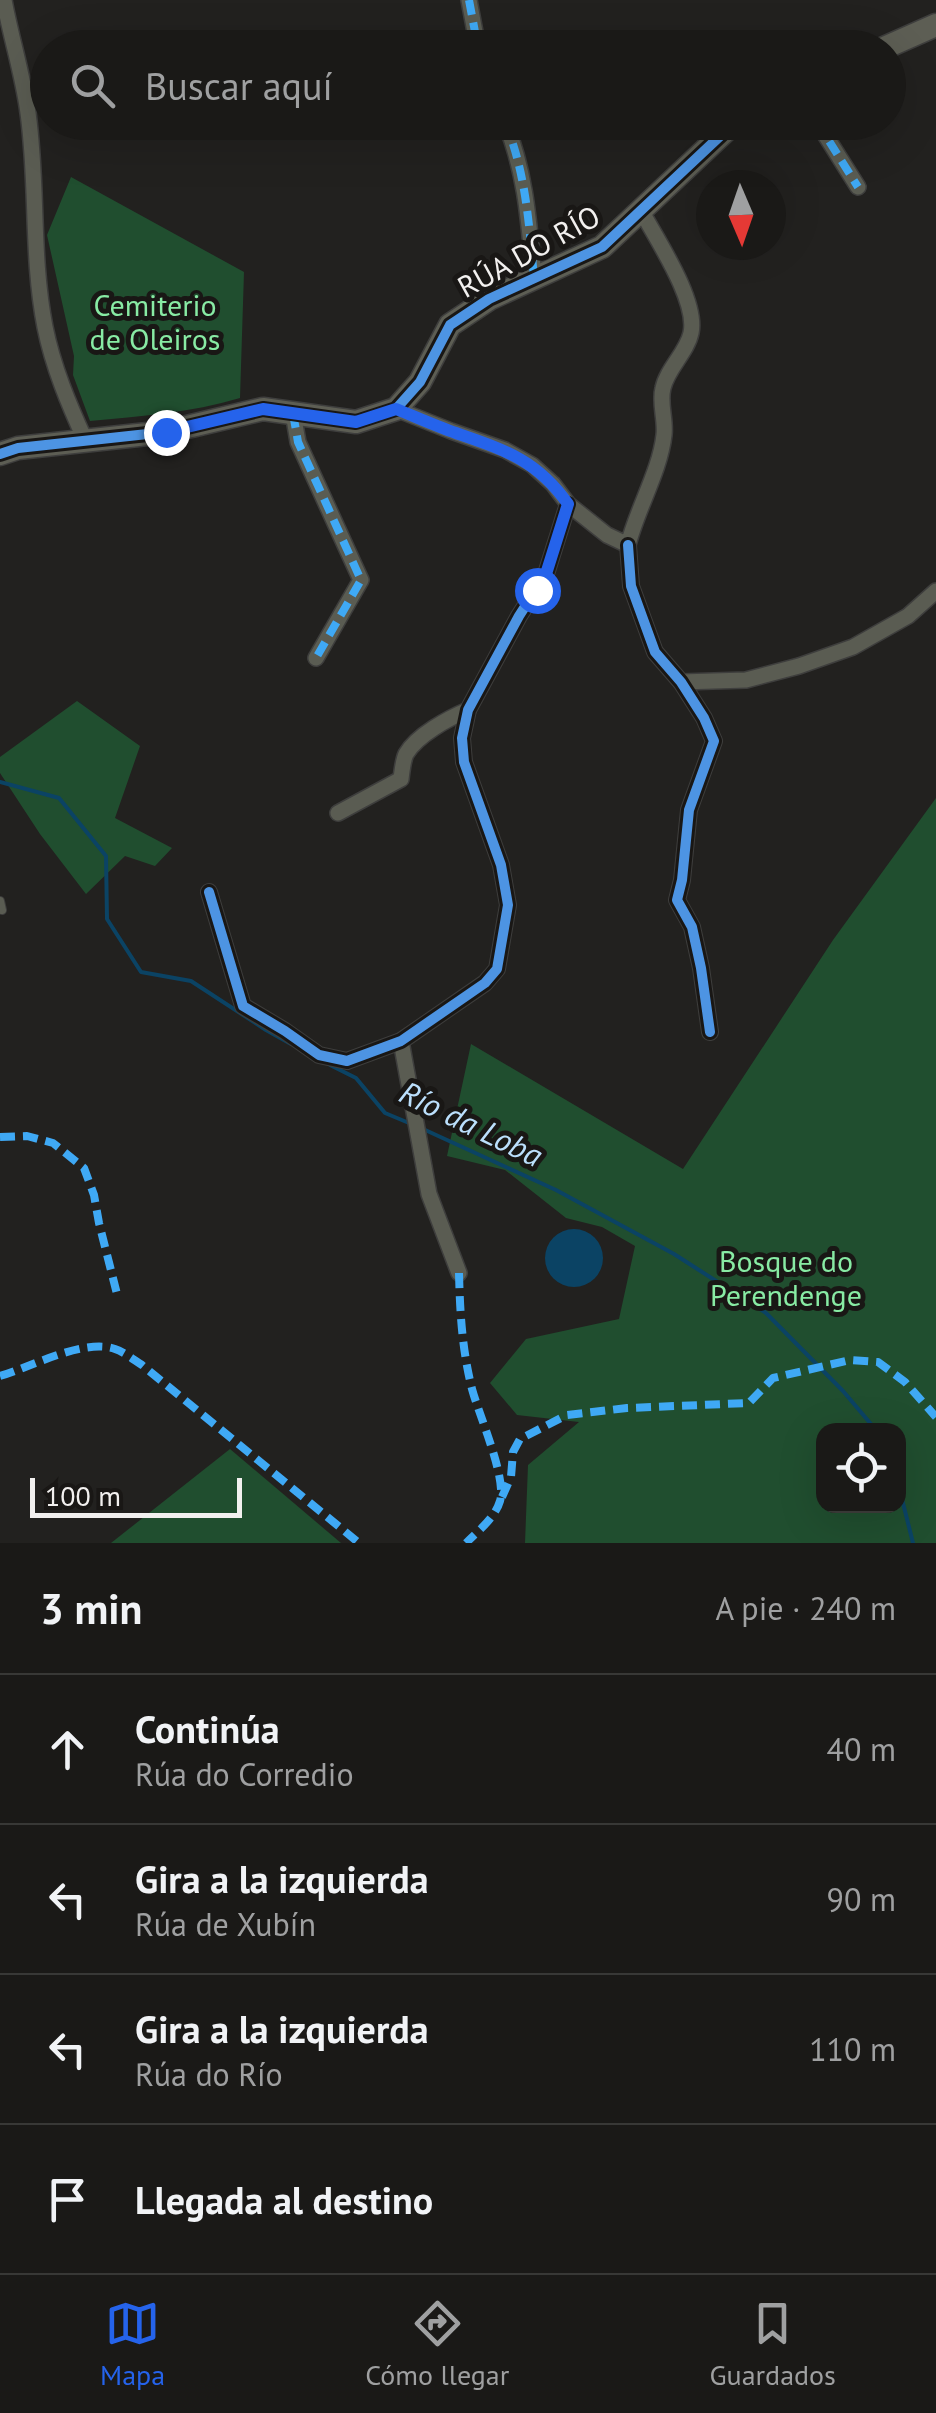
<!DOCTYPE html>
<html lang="es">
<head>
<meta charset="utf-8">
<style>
	body { margin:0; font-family:"PT Sans",sans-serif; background:#272624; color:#f1f3f6 }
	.controls { position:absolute; right:30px; bottom:30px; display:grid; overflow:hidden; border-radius:20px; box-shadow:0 10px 40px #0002 }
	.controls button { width:90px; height:90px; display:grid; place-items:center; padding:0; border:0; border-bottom:2px solid #383836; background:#1a1917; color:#f1f3f6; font:50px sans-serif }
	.compass { position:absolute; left:696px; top:170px; width:90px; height:90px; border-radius:50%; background:#1a1917; box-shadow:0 10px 40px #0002; rotate:178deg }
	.scale { position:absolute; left:30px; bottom:25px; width:212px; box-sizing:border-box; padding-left:10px; border:5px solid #f2f0ef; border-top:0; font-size:28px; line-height:35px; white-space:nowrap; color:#f2f0ef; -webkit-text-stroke:8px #191715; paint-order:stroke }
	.stop { position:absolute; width:30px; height:30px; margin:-22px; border:8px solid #2563eb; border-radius:50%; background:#fff }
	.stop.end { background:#2563eb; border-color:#fff; box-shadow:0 2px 10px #0008 }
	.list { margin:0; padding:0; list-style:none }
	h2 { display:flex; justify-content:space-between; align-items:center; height:130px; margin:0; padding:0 40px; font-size:42px }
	h2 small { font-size:32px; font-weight:400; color:#9fa0a1 }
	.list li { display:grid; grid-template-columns:65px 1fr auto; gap:30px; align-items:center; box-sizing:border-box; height:150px; padding:0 40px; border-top:2px solid #383836 }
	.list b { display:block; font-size:38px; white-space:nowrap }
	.list p { margin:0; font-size:32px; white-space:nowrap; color:#9fa0a1 }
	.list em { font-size:32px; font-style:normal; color:#9fa0a1 }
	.icon { flex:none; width:55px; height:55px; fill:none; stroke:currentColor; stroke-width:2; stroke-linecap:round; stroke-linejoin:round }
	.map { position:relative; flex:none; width:936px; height:1543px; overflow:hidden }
	.search { position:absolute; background:#1a1917; box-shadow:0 10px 40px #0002; left:30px; right:30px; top:30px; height:110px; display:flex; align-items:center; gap:25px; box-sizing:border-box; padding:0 35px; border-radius:55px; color:#9fa0a1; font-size:38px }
	.sheet { height:730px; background:#1a1917 }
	nav { display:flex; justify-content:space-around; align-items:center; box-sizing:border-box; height:140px; border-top:2px solid #383836; background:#1a1917; font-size:28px; color:#9fa0a1 }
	nav a { display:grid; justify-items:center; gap:5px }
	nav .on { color:#2563eb }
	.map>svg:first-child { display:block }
	.green { fill:#204e2f; fill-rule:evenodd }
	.water { fill:#0b4364 }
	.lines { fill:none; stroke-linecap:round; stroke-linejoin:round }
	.stream { stroke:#0b4364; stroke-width:4 }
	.lane-casing { stroke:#3e3e3d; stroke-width:10 }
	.street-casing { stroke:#3e3e3d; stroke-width:18 }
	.secondary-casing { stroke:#3e3e3d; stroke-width:25 }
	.lane { stroke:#5a5c52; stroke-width:8 }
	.street { stroke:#5a5c52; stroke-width:15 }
	.secondary { stroke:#5d5e54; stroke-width:22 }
	.quiet { stroke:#3fa9f5; stroke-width:8; stroke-dasharray:15 8; stroke-linecap:butt }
	.cycleway-casing { stroke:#191715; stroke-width:16 }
	.cycleway { stroke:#4d94e3; stroke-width:10 }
	.route { stroke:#2563eb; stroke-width:12 }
	.labels { text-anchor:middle; stroke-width:10; stroke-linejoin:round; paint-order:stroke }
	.street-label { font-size:30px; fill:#f2f0ef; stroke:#191715 }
	.park-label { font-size:30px; fill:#88eba4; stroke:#191715 }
	.water-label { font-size:32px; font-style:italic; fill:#bbdffc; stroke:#191715 }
</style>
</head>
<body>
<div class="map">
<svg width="936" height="1543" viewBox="0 0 936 1543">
	<rect width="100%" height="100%" fill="#22211f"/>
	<g class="green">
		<path d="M71,177L244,272L240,398C191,413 140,416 90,421L73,375L74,356L47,235Z"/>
		<path d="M77,701L140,746L115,818L172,848L155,866L125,856L86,894L40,834L0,773V757Z"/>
		<path d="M936,798V1543H525L528,1465L579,1422L517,1415L490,1383L526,1339L619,1319L635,1246L602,1227L566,1218L505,1170L447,1156L471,1044L683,1169L833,940ZM824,1430H898V1506H824Z"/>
		<path d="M230,1449L341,1543H111Z"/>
	</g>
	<circle class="water" cx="574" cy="1258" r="29"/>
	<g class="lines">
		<g class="stream">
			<path d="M0,782L59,798L106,856L107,919L141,972L191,981L266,1030L291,1044"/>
			<path d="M330,1065L356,1078L385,1113L409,1123"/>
			<path d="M423,1129L556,1190L674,1254L766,1313L843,1391L876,1430"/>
			<path d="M898,1483L913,1543"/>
		</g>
		<defs>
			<path id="lane" d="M0,901L2,910"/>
			<g id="street">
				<path d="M4,0C11,38 23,75 28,113C38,184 31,256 45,327C53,367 69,405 86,442"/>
				<path d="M469,0L478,48"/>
				<path d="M505,122C526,173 529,224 534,278"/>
				<path d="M817,122L858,187"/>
				<path d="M396,409L451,431L505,450L532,465L553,484L568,504L607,535L628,545C637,509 660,471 664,435C666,420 659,403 663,388C667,369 687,352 691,333C698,301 657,240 642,212"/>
				<path d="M293,413L298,442L361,580L316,658"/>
				<path d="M628,545L631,586L655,652L681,682L704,718L714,741L689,810L682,880L677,900L692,927L701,968L710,1032"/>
				<path d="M681,682L746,680L799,666L853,647L908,616L936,591"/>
				<path d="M338,813L401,779C402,771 403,760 406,754C417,735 449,718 468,710"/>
				<path d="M209,892L243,1006L285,1031L319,1055L347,1061L401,1041L485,983L497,969L508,905L501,865L464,762L462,738L468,710L519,616L546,574L568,504"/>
				<path d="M401,1041L429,1194L459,1273"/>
			</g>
			<g id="secondary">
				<path d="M884,48L936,25"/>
				<path d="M0,454L18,448L166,432L263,409L356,422L396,409L420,382L450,325L489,299L602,247L735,122"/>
			</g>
		</defs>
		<use href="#lane" class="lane-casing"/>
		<use href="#street" class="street-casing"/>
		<use href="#secondary" class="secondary-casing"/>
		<use href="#lane" class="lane"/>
		<use href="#street" class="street"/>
		<use href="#secondary" class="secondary"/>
		<g class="quiet">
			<path d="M469,0L478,48"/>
			<path d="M505,122C526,173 529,224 534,278"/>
			<path d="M817,122L858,187"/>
			<path d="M293,413L298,442L361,580L316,658"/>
			<path d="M0,1137L27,1136L53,1143L84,1168L94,1195L99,1223L118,1298"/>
			<path d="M459,1273C460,1313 462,1349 472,1389C479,1415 507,1478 500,1501C495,1518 478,1531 466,1543"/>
			<path d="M0,1376C31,1367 84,1338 115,1349C124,1352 134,1360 142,1365L359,1543"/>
			<path d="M502,1497L511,1477L513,1452L520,1439L567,1415L627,1408L749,1403L773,1378L850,1360L878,1362L905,1382L936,1417"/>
		</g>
		<defs>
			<g id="cycleway">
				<path d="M0,454L18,448L166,432L263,409L356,422L396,409L420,382L450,325L489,299L602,247L735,122"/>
				<path d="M628,545L631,586L655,652L681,682L704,718L714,741L689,810L682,880L677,900L692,927L701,968L710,1032"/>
				<path d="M209,892L243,1006L285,1031L319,1055L347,1061L401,1041L485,983L497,969L508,905L501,865L464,762L462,738L468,710L519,616L546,574L568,504"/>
			</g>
		</defs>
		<use href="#cycleway" class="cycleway-casing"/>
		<use href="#cycleway" class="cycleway"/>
	</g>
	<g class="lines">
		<path class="route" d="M166,432L263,409L356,422L396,409C416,417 436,426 456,433C505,450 537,460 568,504L546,574L537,590"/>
	</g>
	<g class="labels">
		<g class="street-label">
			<text transform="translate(529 252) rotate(-29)" y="10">RÚA DO RÍO</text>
		</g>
		<g class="park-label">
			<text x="155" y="316">Cemiterio<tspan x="155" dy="34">de Oleiros</tspan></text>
			<text x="786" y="1272">Bosque do<tspan x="786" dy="34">Perendenge</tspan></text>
		</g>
		<g class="water-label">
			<text transform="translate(471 1124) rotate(26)" y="11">Río da Loba</text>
		</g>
	</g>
</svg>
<div class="controls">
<button><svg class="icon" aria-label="locate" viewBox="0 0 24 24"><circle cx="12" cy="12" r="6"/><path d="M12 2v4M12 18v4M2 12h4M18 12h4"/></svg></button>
</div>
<svg class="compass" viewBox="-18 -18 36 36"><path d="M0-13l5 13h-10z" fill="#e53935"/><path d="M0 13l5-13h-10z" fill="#9fa0a1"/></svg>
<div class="scale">100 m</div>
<div class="stop" style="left:537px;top:590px"></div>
<div class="stop end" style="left:166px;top:432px"></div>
<div class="search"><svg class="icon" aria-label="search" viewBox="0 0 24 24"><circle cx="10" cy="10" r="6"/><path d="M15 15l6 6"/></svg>Buscar aquí</div>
</div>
<section class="sheet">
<h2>3 min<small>A pie · 240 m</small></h2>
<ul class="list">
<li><svg class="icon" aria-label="ahead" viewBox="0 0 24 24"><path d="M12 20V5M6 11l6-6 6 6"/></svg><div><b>Continúa</b><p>Rúa do Corredio</p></div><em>40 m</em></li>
<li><svg class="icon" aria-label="left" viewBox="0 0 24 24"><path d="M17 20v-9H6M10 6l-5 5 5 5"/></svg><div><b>Gira a la izquierda</b><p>Rúa de Xubín</p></div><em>90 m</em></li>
<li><svg class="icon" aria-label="left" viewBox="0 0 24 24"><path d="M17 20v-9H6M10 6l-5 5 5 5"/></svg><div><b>Gira a la izquierda</b><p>Rúa do Río</p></div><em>110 m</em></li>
<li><svg class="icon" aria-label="arrive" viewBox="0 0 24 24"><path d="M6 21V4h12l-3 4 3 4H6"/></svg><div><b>Llegada al destino</b></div></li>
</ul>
</section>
<nav>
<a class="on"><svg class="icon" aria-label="map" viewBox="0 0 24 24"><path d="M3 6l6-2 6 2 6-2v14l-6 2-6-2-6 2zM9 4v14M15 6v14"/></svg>Mapa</a>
<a><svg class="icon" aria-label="directions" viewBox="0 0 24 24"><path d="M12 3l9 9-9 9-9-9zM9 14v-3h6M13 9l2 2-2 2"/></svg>Cómo llegar</a>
<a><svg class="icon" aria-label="saved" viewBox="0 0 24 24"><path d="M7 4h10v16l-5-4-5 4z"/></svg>Guardados</a>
</nav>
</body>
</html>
